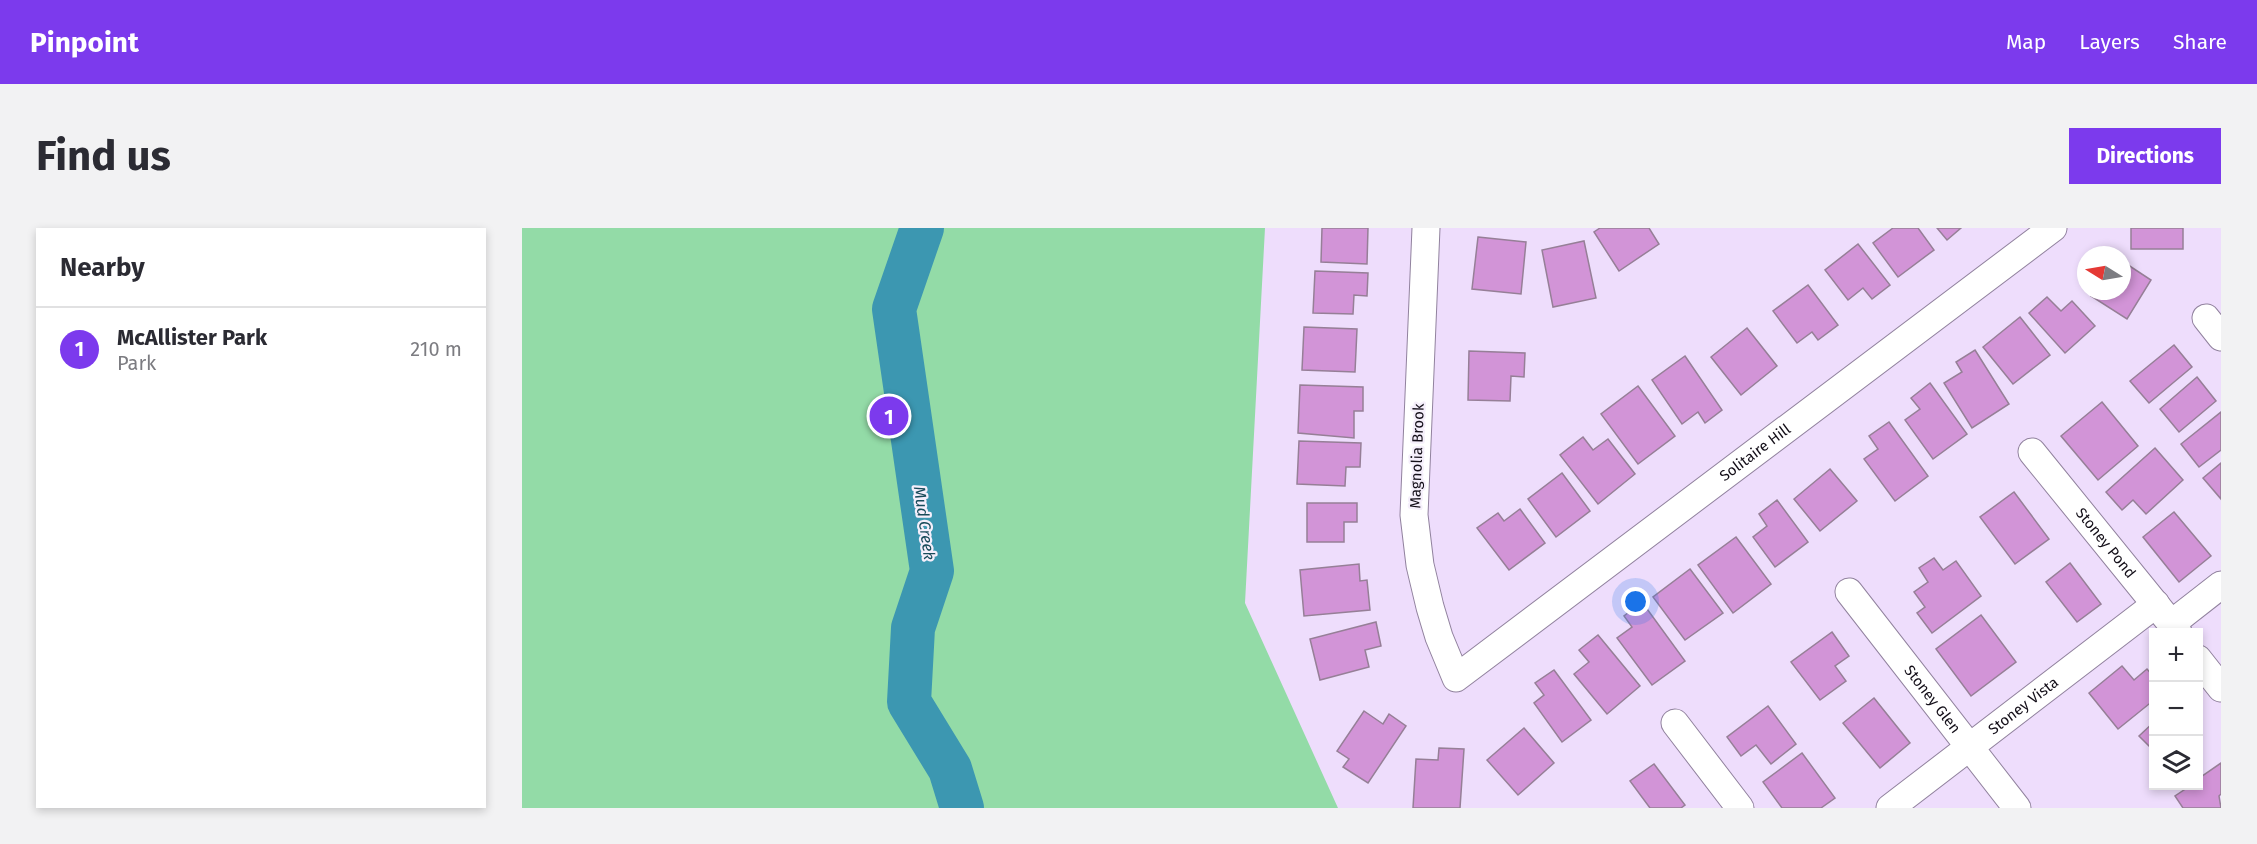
<!DOCTYPE html>
<html lang="en">
<head>
<meta charset="utf-8">
<style>
	body { margin:0; font-family:"Fira Sans",sans-serif; background:#f2f2f3; color:#2b2b33 }
	.controls { position:absolute; right:18px; bottom:18px; display:grid; overflow:hidden; border-radius:0px; box-shadow:0 3px 9px #0003 }
	.controls button { width:54px; height:54px; display:grid; place-items:center; padding:0; border:0; border-bottom:2px solid #e1e1e2; background:#fff; color:#2b2b33; font:30px sans-serif }
	.compass { position:absolute; left:1555px; top:18px; width:54px; height:54px; border-radius:50%; background:#fff; box-shadow:0 3px 9px #0003; rotate:281deg }
	.you { position:absolute; left:1114px; top:374px; width:21px; height:21px; margin:-15px; border:4px solid #fff; border-radius:50%; background:#1a73e8; box-shadow:0 0 0 9px #1a73e833 }
	.badge { display:grid; place-items:center; width:39px; height:39px; border-radius:50%; background:#7c3aed; color:#fff; font-size:20px; font-weight:700 }
	.pin { position:absolute; translate:-50% -50%; border:3px solid #fff; box-shadow:0 2px 6px #0006 }
	.list { margin:0; padding:0; list-style:none }
	h2 { display:flex; justify-content:space-between; align-items:center; height:78px; margin:0; padding:0 24px; font-size:26px }
	h2 small { font-size:20px; font-weight:400; color:#7c7c81 }
	.list li { display:grid; grid-template-columns:39px 1fr auto; gap:18px; align-items:center; box-sizing:border-box; height:84px; padding:0 24px; border-top:2px solid #e1e1e2 }
	.list b { display:block; font-size:22px; white-space:nowrap }
	.list p { margin:0; font-size:20px; white-space:nowrap; color:#7c7c81 }
	.list em { font-size:20px; font-style:normal; color:#7c7c81 }
	.icon { flex:none; width:33px; height:33px; fill:none; stroke:currentColor; stroke-width:2; stroke-linecap:round; stroke-linejoin:round }
	.map { position:relative; flex:none; width:1699px; height:580px; overflow:hidden; border-radius:0px }
	header { display:flex; align-items:center; gap:36px; box-sizing:border-box; height:84px; padding:0 30px; background:#7c3aed; color:#fff }
	header strong { font-size:28px }
	nav { display:flex; gap:33px; margin-inline-start:auto; font-size:21px }
	.intro { display:flex; align-items:center; justify-content:space-between; box-sizing:border-box; height:144px; padding:0 36px }
	h1 { margin:0; font-size:42px }
	.button { padding:15px 27px; border-radius:0px; background:#7c3aed; color:#fff; font-size:21px; font-weight:700 }
	main { display:flex; gap:36px; padding:0 36px }
	aside { flex:1; background:#fff; border-radius:0px; box-shadow:0 3px 9px #0003 }
	.map>svg:first-child { display:block }
	.green { fill:#93dba7 }
	.lines { fill:none; stroke-linecap:round; stroke-linejoin:round }
	.river { stroke:#3c97b1; stroke-width:44 }
	.building { fill:#d294d7; stroke:#967f97; stroke-width:1.5 }
	.minor-casing { stroke:#91829e; stroke-width:29 }
	.minor { stroke:#fff; stroke-width:27 }
	.labels { text-anchor:middle; stroke-width:4.5; stroke-linejoin:round; paint-order:stroke }
	.street-label { font-size:15px; fill:#130e18; stroke:#f5effb }
	.water-label { font-size:16px; font-style:italic; fill:#184b5a; stroke:#f5effb }
</style>
</head>
<body>
<header>
<strong>Pinpoint</strong>
<nav><a>Map</a><a>Layers</a><a>Share</a></nav>
</header>
<div class="intro"><h1>Find us</h1><a class="button">Directions</a></div>
<main>
<aside>
<h2>Nearby<small></small></h2>
<ul class="list">
<li><span class="badge">1</span><div><b>McAllister Park</b><p>Park</p></div><em>210 m</em></li>
</ul>
</aside>
<div class="map">
<svg width="1699" height="580" viewBox="0 0 1699 580">
	<rect width="100%" height="100%" fill="#eeddfc"/>
	<path class="green" d="M0,0H743L723,375L816,580H0Z"/>
	<g class="lines">
		<path class="river" d="M400,0L372,81L410,343L391,400L387,474L428,541L440,580"/>
	</g>
	<g class="building">
		<path d="M800,0H846L845,36L799,34Z"/>
		<path d="M1078,0H1127L1137,16L1097,43L1072,4Z"/>
		<path d="M1371,0H1396L1412,22L1376,49L1351,15Z"/>
		<path d="M1415,0H1439L1425,12Z"/>
		<rect x="1609" y="0" width="52" height="21"/>
		<path d="M956,9L1004,14L999,66L950,61Z"/>
		<path d="M1062,13L1074,70L1031,79L1020,22Z"/>
		<path d="M1336,16L1368,57L1350,71L1341,60L1326,72L1303,42Z"/>
		<path d="M1600,33L1629,52L1605,91L1569,68L1572,63H1600Z"/>
		<path d="M793,43L846,45L845,68L832,67L831,86L791,85Z"/>
		<path d="M1286,57L1316,97L1296,112L1290,104L1275,115L1251,83Z"/>
		<path d="M1525,69L1539,83L1550,73L1573,98L1543,125L1507,85Z"/>
		<path d="M1498,89L1528,127L1491,156L1461,119Z"/>
		<path d="M782,99L835,101L833,144L780,142Z"/>
		<path d="M1225,100L1255,138L1219,167L1189,129Z"/>
		<path d="M1652,117L1670,139L1627,175L1608,153Z"/>
		<path d="M1453,122L1487,176L1450,200L1422,155L1440,144L1434,134Z"/>
		<path d="M947,123L1003,125L1002,149L989,148L988,173L946,172Z"/>
		<path d="M1163,128L1200,182L1183,195L1176,184L1160,196L1130,152Z"/>
		<path d="M1675,149L1694,173L1657,204L1638,181Z"/>
		<path d="M1408,155L1445,206L1411,231L1383,192L1398,181L1389,170Z"/>
		<path d="M778,157L841,159V183H832V210L776,205Z"/>
		<path d="M1116,158L1153,208L1116,236L1079,186Z"/>
		<path d="M1580,174L1616,218L1576,252L1539,208Z"/>
		<path d="M1699,184V222L1677,239L1659,216Z"/>
		<path d="M1367,194L1406,248L1373,273L1342,231L1356,221L1347,208Z"/>
		<path d="M1061,209L1071,222L1086,211L1113,246L1076,276L1038,227Z"/>
		<path d="M777,213L839,215L838,239H824L823,258L775,256Z"/>
		<path d="M1633,220L1661,252L1624,286L1611,272L1600,282L1584,264Z"/>
		<path d="M1699,235V271L1681,250Z"/>
		<path d="M1308,241L1335,273L1298,303L1272,271Z"/>
		<path d="M1040,245L1068,283L1034,309L1006,271Z"/>
		<path d="M1492,264L1527,311L1493,336L1458,289Z"/>
		<path d="M1255,272L1286,314L1253,339L1231,309L1245,298L1237,286Z"/>
		<path d="M785,275H835V294H822V314H785Z"/>
		<path d="M998,281L1023,315L987,342L955,300L976,285L982,293Z"/>
		<path d="M1652,284L1689,328L1657,354L1621,309Z"/>
		<path d="M1214,309L1249,356L1211,385L1176,337Z"/>
		<path d="M1412,330L1421,342L1434,333L1459,368L1410,405L1395,385L1403,379L1392,364L1406,354L1397,340Z"/>
		<path d="M1548,335L1579,376L1555,394L1524,354Z"/>
		<path d="M837,336L838,353L845,352L848,382L782,388L778,342Z"/>
		<path d="M1168,341L1201,385L1163,412L1131,369Z"/>
		<path d="M1120,374L1163,433L1130,457L1095,410L1110,399L1102,388Z"/>
		<path d="M1459,387L1494,434L1449,468L1414,421Z"/>
		<path d="M854,394L859,418L843,422L847,439L798,452L788,411Z"/>
		<path d="M1310,404L1327,428L1313,438L1324,453L1298,472L1269,434Z"/>
		<path d="M1076,407L1118,458L1085,486L1052,446L1067,434L1057,422Z"/>
		<path d="M1600,438L1612,452L1625,441L1632,449V472L1596,501L1567,465Z"/>
		<path d="M1032,442L1069,492L1040,514L1012,475L1022,467L1013,455Z"/>
		<path d="M1352,470L1388,515L1358,540L1321,495Z"/>
		<path d="M1246,478L1274,516L1249,536L1234,517L1219,528L1205,509Z"/>
		<path d="M842,483L861,496L867,486L884,498L846,555L821,539L827,531L815,523Z"/>
		<path d="M1632,494V523L1617,508Z"/>
		<path d="M1002,500L1032,535L996,567L965,532Z"/>
		<path d="M917,520L942,521L938,580H891L894,531L916,532Z"/>
		<path d="M1280,525L1313,570L1299,580H1260L1241,554Z"/>
		<path d="M1699,535V566L1697,568L1699,580H1661L1653,568L1668,558H1676V551Z"/>
		<path d="M1132,536L1163,577L1159,580H1128L1108,553Z"/>
	</g>
	<g class="lines">
		<defs>
			<g id="minor">
				<path id="s1" d="M904,0L892,287L898,337L908,379L917,409L934,450L1531,0"/>
				<path d="M1684,90L1699,109"/>
				<path id="s2" d="M1510,224L1656,404"/>
				<path id="s3" d="M1327,364L1495,580"/>
				<path d="M1649,396L1699,357"/>
				<path d="M1676,431L1699,460"/>
				<path d="M1153,495L1218,580"/>
				<path id="s4" d="M1368,580L1634,376"/>
			</g>
		</defs>
		<use href="#minor" class="minor-casing"/>
		<use href="#minor" class="minor"/>
	</g>
	<g class="labels">
		<g class="street-label">
			<text dy="5" stroke="none"><textPath href="#s1" startOffset="831">Solitaire Hill</textPath></text>
			<text transform="translate(895 228) rotate(-88)" y="5">Magnolia Brook</text>
			<text dy="5" stroke="none"><textPath href="#s2" startOffset="117">Stoney Pond</textPath></text>
			<text dy="5" stroke="none"><textPath href="#s3" startOffset="136">Stoney Glen</textPath></text>
			<text dy="5" stroke="none"><textPath href="#s4" startOffset="168">Stoney Vista</textPath></text>
		</g>
		<g class="water-label">
			<text transform="translate(403 295) rotate(82)" y="6">Mud Creek</text>
		</g>
	</g>
</svg>
<div class="controls">
<button>+</button>
<button>−</button>
<button><svg class="icon" aria-label="layers" viewBox="0 0 24 24"><path d="M12 4l9 5-9 5-9-5zM3 14l9 5 9-5"/></svg></button>
</div>
<svg class="compass" viewBox="-18 -18 36 36"><path d="M0-13l5 13h-10z" fill="#e53935"/><path d="M0 13l5-13h-10z" fill="#7c7c81"/></svg>
<div class="you"></div>
<div class="pin badge" style="left:367px;top:188px">1</div>
</div>
</main>
</body>
</html>
